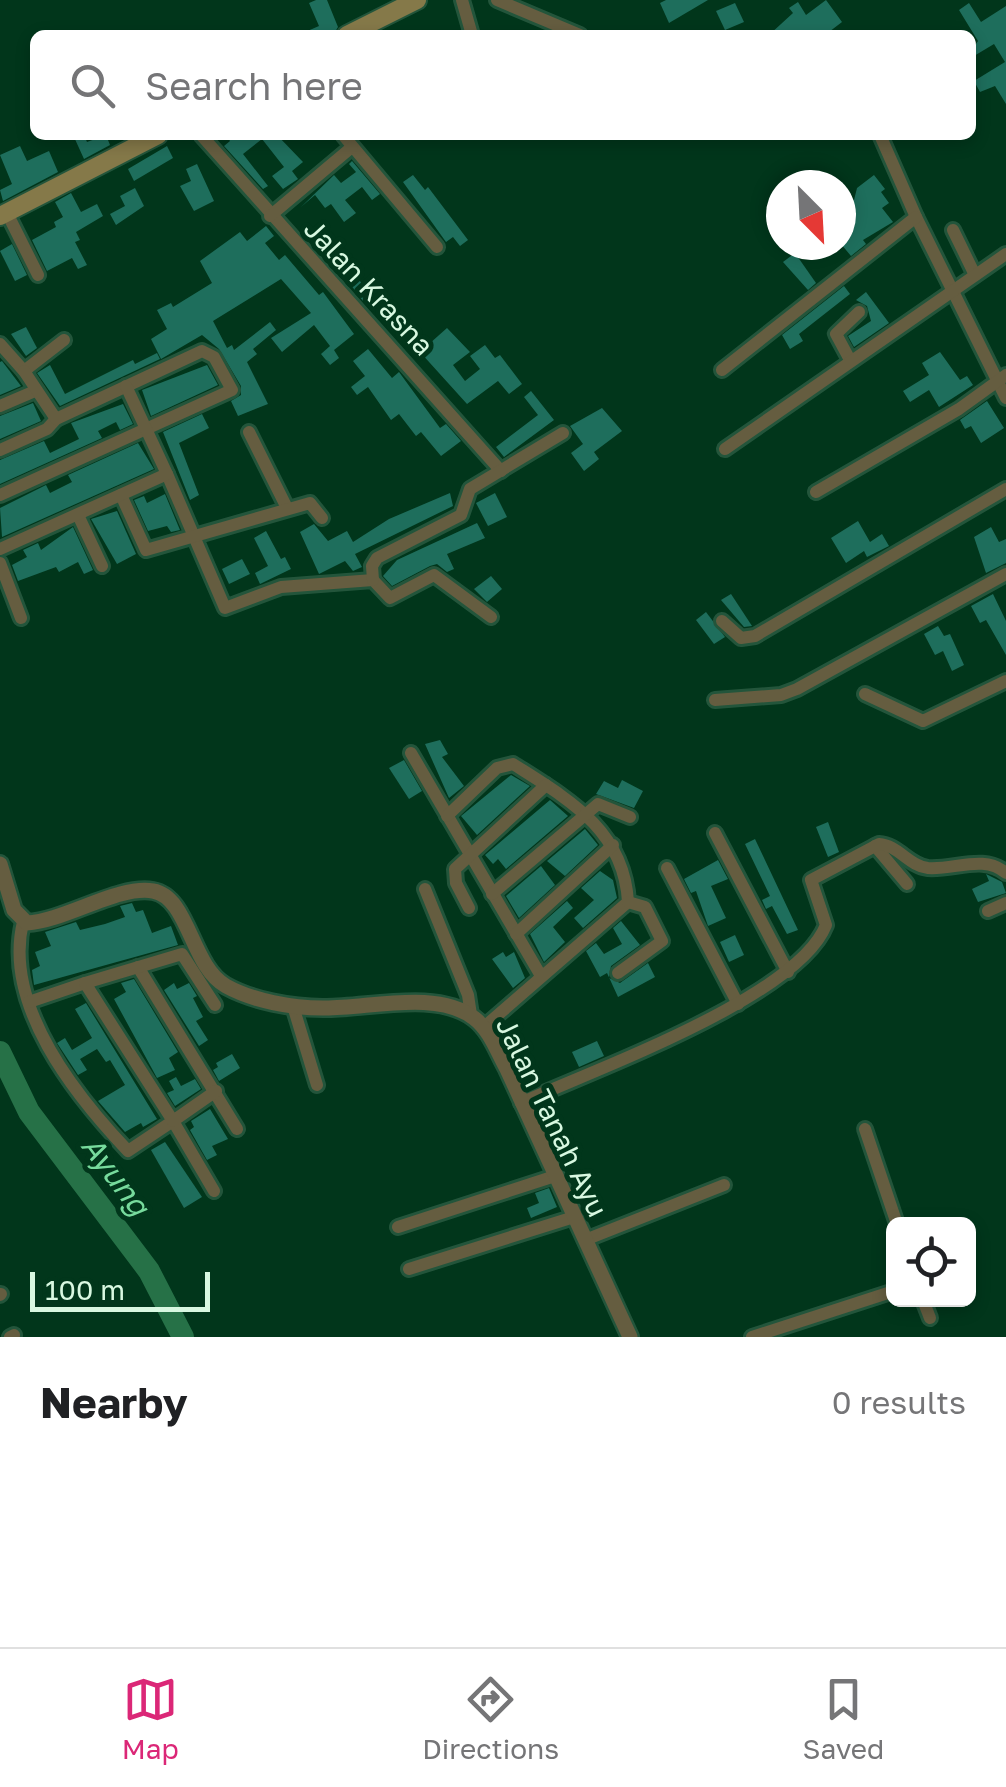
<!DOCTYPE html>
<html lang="en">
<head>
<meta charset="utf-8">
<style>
	body { margin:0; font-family:"Golos Text",sans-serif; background:#f2f2f2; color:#202124 }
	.controls { position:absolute; right:30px; bottom:30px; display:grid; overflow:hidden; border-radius:15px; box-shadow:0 5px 15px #0003 }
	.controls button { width:90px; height:90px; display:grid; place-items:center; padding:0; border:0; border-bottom:2px solid #e0e0e0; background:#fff; color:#202124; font:50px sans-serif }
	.compass { position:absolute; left:766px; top:170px; width:90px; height:90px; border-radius:50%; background:#fff; box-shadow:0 5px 15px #0003; rotate:156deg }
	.scale { position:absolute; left:30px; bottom:25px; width:180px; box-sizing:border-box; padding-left:10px; border:5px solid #d8f8e1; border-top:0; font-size:28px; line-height:35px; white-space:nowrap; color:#d8f8e1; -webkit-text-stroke:8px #01361b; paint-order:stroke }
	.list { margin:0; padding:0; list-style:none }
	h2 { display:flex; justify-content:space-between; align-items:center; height:130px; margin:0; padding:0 40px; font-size:42px }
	h2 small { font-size:32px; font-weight:400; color:#757577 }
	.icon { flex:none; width:55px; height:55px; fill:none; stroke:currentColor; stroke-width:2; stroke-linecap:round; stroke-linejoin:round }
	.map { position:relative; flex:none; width:1006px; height:1337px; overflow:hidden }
	.search { position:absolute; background:#fff; box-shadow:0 5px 15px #0003; left:30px; right:30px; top:30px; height:110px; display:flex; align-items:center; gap:25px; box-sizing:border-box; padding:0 35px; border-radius:15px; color:#757577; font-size:38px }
	.sheet { height:310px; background:#fff }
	nav { display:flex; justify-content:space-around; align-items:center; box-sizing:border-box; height:140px; border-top:2px solid #e0e0e0; background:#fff; font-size:28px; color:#757577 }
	nav a { display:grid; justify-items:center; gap:5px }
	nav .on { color:#db2777 }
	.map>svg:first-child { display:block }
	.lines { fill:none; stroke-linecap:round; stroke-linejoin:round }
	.river { stroke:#267147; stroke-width:22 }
	.building { fill:#1e6e5c }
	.minor-casing { stroke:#23553b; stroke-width:18 }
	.tertiary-casing { stroke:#23553b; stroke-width:20 }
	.secondary-casing { stroke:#23553b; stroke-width:22 }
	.minor { stroke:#655d40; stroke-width:12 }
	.tertiary { stroke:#655d40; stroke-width:15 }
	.secondary { stroke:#857949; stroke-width:18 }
	.labels { text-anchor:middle; stroke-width:10; stroke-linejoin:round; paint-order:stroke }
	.street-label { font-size:28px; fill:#d8f8e1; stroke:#01361b }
	.water-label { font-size:30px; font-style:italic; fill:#77db9d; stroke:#01361b }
</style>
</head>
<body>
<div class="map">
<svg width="1006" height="1337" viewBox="0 0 1006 1337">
	<rect width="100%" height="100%" fill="#01361b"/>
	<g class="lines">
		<path class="river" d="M0,1052L29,1112L149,1271L183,1337"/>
	</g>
	<g class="building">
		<path d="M316,0H327L338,27L335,32L298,35L319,26L309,3Z"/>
		<path d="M666,0H708L669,23L660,3Z"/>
		<path d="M826,0L842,22L825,35H769L793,13L789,8L798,2L806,15Z"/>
		<path d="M735,3L744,22L725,30L716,11Z"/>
		<path d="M969,3L981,22L1006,6V104L995,86L980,92L974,81L1005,62L994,44L974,56L971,51L978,41L959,10Z"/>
		<path d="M84,135L87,142L106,135L110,145L84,159L74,137Z"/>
		<path d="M226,135H277L303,162L292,171L298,179L283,189L272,176L284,167L262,139L243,154L268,186L263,189L224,146L230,141Z"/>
		<path d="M20,146L27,161L49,151L58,172L3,201L0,190L12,184L0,155Z"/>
		<path d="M167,146L173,158L134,181L128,169Z"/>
		<path d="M352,161L380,194L372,200L362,187L345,200L356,213L344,222L331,204L325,208L315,195L301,207L334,175L341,183L356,172L349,164Z"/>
		<path d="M197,164L214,201L194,211L180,186L191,181L186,169Z"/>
		<path d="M413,175L425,190L428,187L468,240L460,246L453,237L446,242L403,182Z"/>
		<path d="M874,175L885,189L881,192L889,203L882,208L893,222L863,240L866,244L851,256L841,244V211L854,200L857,188Z"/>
		<path d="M135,188L144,206L116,225L110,214L125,206L120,196Z"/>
		<path d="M71,193L81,212L97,204L103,216L76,232L80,240L75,242L87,265L78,269L72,258L47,271L32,240L56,227L54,222L63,217L55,202Z"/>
		<path d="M266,226L274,236L265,243L279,260L285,255L319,295L323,292L354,334L334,350L339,358L330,365L321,354L330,346L314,325L282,352L271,338L311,313L281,279L213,321L227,348L232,345L234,350L270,322L276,330L253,349L257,354L247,362L268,404L238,416L231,401L241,395V386L219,349L202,335L161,359L151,339L167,329L157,310L171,303L173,307L212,283L200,261L240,232L247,241Z"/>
		<path d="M12,244L27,275L15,281L0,251Z"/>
		<path d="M341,253L362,284L368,280L377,291L363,301L332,260Z"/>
		<path d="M795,253L816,283L808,290L783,262Z"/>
		<path d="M844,286L850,294L799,334L803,341L790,349L782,335Z"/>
		<path d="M866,292L889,323L854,347L848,336L871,321L867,306L856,300Z"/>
		<path d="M26,327L37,348L26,356L11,334Z"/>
		<path d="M447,328L470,352L453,365L465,381L480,369L470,356L485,345L495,358L500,355L522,384L509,394L498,381L467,404L420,352Z"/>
		<path d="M368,349L392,378L399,372L440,428L446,424L461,441L441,456L421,432L416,436L399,414L391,420L368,387L357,395L351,387L365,376L353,361Z"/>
		<path d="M940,352L960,380L967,376L973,385L939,407L929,390L910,402L903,391L929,375L922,363Z"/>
		<path d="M157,353L160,359L60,406L37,373L50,365L65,394L133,360L135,364Z"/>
		<path d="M2,361L21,386L0,395V362Z"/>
		<path d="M207,365L218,385L151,416L142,390Z"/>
		<path d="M531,391L554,420L504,457L496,447L538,415L524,397Z"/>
		<path d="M987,401L1004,428L981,443L971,426L965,429L960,420Z"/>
		<path d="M33,403L41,421L0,439V416Z"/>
		<path d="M123,404L133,424L120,430L116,422L98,431L102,438L0,484V460L44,441L50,453L79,439L71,423Z"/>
		<path d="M602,408L622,431L594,452L599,459L584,471L571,453L583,444L570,426Z"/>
		<path d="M202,414L209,428L179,443L199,495L190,500L163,432Z"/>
		<path d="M138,443L154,469L2,537L0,508L46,485L50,493L72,482L68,475Z"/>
		<path d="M450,493L453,506L355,554L362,567L353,571L345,561L319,574L300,532L314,524L328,541L347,531L353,542L389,519Z"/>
		<path d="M495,493L507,517L488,526L476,503Z"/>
		<path d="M165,494L180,530L171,532L167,526L148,531L134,500L144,496L147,503Z"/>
		<path d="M117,511L136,554L117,564L91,519Z"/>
		<path d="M858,521L870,542L882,534L889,546L867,557L864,551L846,563L831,538Z"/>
		<path d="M477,523L485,538L447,554L454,569L447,572L437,564L430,566L392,586L383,576L397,560Z"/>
		<path d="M73,527L93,570L84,574L78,562L59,572L56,567L18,581L12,565L27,557L23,550L38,543L41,550Z"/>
		<path d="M991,527L999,542L1006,539V563L986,573L974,537Z"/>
		<path d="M266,531L281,559L285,557L291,569L260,584L255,573L268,566L254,538Z"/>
		<path d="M242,559L250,574L229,584L222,569Z"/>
		<path d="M491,576L502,589L487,602L474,589Z"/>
		<path d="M731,594L752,626L744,627L721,600Z"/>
		<path d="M993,594L1006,621V655L986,620L980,623L971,606Z"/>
		<path d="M706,612L725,637L714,644L696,620Z"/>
		<path d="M938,626L944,636L950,634L964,665L952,671L943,651L935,655L924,634Z"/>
		<path d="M440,740L448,754L442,757L464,786L449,798L425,744Z"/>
		<path d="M404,760L422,791L409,799L389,768Z"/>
		<path d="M511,775L530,786L477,835L461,816Z"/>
		<path d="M622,780L643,791L634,808L596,794L604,781L618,788Z"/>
		<path d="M550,800L568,816L506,869L498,859L493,864L485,855Z"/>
		<path d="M828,822L839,852L828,857L816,827Z"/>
		<path d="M585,829L598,845L565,876L547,861Z"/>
		<path d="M755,839L798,930L787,934L772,906L766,909L762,900L770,896L745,844Z"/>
		<path d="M718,860L728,879L711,886L726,918L708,926L696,891L691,893L684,879Z"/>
		<path d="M541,866L555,885L519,918L506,896Z"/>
		<path d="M600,871L613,880L617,898L583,928L574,918L594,900L581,888Z"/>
		<path d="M986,874L1002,882L1006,893L978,902L972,889L989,881Z"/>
		<path d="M567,901L573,908L553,927L565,942L544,962L530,934Z"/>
		<path d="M132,903L136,912L143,910L152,933L171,926L178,945L34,985L32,970L40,966L35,952L51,946L45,932L76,922L80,930L105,924L125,917L120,906Z"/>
		<path d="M621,921L640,945L611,966L609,978L620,983L648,963L655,977L618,997L607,973L600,977L586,951L596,943L604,954L622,944L613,928Z"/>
		<path d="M735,935L744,955L729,962L720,942Z"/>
		<path d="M503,952L506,957L514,952L525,978L513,988L492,959Z"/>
		<path d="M134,979L178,1052L169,1058L175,1070L157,1078L114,999L126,992L121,983Z"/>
		<path d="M174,983L177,989L189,983L197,996L193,998L203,1017L196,1021L208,1040L199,1046L164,990Z"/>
		<path d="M86,1003L157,1119L143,1127L141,1123L125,1132L98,1101L125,1085L110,1060L106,1062L97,1049L80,1059L87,1070L78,1075L57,1043L65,1038L72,1050L92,1038L75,1009Z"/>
		<path d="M597,1041L604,1056L579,1067L572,1052Z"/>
		<path d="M232,1054L240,1068L219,1081L213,1070L218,1067L216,1063Z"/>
		<path d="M176,1077L181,1086L195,1079L201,1089L175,1106L167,1093L174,1090L169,1081Z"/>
		<path d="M210,1109L228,1139L212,1146L217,1155L207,1160L190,1130L194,1127L191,1121Z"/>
		<path d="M165,1142L202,1197L184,1208L151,1150Z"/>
		<path d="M549,1188L557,1207L531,1218L527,1208L539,1203L535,1193Z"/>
	</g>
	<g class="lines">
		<defs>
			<g id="minor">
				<path d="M462,0L472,35"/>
				<path d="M497,0L580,35"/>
				<path d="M201,135L501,471"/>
				<path d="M343,135L437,247"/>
				<path d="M880,135L916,217L1006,398"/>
				<path d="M7,213L38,275"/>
				<path d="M270,216L352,147"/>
				<path d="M953,230L975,275"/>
				<path d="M0,344L24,371L64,340"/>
				<path d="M850,360L836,334L859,312"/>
				<path d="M722,370L916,217"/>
				<path d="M0,406L35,391"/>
				<path d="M249,432L287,508"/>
				<path d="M725,449L1006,254"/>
				<path d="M0,450L47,429L56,419"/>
				<path d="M167,474L225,608L281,587L373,580L390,598L434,575L491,617"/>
				<path d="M816,492L959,409L1006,375"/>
				<path d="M0,495L232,390L214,357L202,351L56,419L24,371"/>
				<path d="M121,495L146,550L310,503L322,518"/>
				<path d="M78,515L102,566"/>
				<path d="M0,549L167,474L126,386"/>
				<path d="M0,563L21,618"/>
				<path d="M373,580L372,566L377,558L461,515L470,489L563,433"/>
				<path d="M722,621L741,638L755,636L1006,489"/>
				<path d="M865,694L923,721L1006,681"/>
				<path d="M715,700L781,695L797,689L1006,574"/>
				<path d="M411,753L541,976"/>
				<path d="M447,816L497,768L513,764C568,799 624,830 628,902L484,1027"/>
				<path d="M715,833L788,972"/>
				<path d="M875,846L907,884"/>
				<path d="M667,868L738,1004"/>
				<path d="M425,889L468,995L471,1015"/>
				<path d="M492,894L598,804L630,817"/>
				<path d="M469,908L456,883L455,869L546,785"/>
				<path d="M988,911L1006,903"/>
				<path d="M23,922C3,1005 74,1094 128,1151L173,1121L214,1191"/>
				<path d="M516,934L613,845"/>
				<path d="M138,967L237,1129"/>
				<path d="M618,973L662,941L645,907L628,902"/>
				<path d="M29,1002L85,983"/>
				<path d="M215,1005L182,954L85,983L173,1121L216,1091"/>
				<path d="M293,1006L317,1085"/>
				<path d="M521,1103C593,1070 798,997 826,925L811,880L879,844C898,845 909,866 928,868C955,870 984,854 1006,873"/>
				<path d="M865,1129L897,1224"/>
				<path d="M398,1227L555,1176"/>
				<path d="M585,1240L724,1185"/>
				<path d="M409,1269L574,1217"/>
				<path d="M0,1295L1,1294"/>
				<path d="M923,1300L930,1318"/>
				<path d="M10,1337L14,1335"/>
				<path d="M752,1337L894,1291"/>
			</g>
			<path id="tertiary" d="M0,864L14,910L27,923C65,921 118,885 153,891C189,897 191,967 226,986C253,1001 292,1008 323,1008C367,1009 436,989 474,1018C490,1030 497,1051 507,1069L630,1337"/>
			<g id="secondary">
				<path d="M347,35L417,0"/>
				<path d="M0,216L158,135"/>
			</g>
		</defs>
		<use href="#minor" class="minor-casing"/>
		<use href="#tertiary" class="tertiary-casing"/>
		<use href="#secondary" class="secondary-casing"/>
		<use href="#minor" class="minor"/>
		<use href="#tertiary" class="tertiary"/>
		<use href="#secondary" class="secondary"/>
	</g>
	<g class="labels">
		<g class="street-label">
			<text transform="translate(369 287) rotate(47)" y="10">Jalan Krasna</text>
			<text transform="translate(552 1117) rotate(64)" y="10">Jalan Tanah Ayu</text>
		</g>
		<g class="water-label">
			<text transform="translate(115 1176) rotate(53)" y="10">Ayung</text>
		</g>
	</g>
</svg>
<div class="controls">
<button><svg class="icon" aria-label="locate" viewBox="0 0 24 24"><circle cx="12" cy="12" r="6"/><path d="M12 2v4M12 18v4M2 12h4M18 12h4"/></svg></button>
</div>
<svg class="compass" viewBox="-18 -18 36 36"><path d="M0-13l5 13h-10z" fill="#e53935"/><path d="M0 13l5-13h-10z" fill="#757577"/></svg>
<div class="scale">100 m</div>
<div class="search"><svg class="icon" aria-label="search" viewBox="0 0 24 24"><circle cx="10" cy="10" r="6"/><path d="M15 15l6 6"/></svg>Search here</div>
</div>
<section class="sheet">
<h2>Nearby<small>0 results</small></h2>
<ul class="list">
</ul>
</section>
<nav>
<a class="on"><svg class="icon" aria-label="map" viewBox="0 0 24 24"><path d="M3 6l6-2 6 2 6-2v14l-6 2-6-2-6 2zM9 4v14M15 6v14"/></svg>Map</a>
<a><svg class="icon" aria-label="directions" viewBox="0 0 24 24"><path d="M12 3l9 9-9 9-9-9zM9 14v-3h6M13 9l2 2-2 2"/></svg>Directions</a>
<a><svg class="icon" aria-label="saved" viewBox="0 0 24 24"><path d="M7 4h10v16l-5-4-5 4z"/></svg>Saved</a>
</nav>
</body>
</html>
